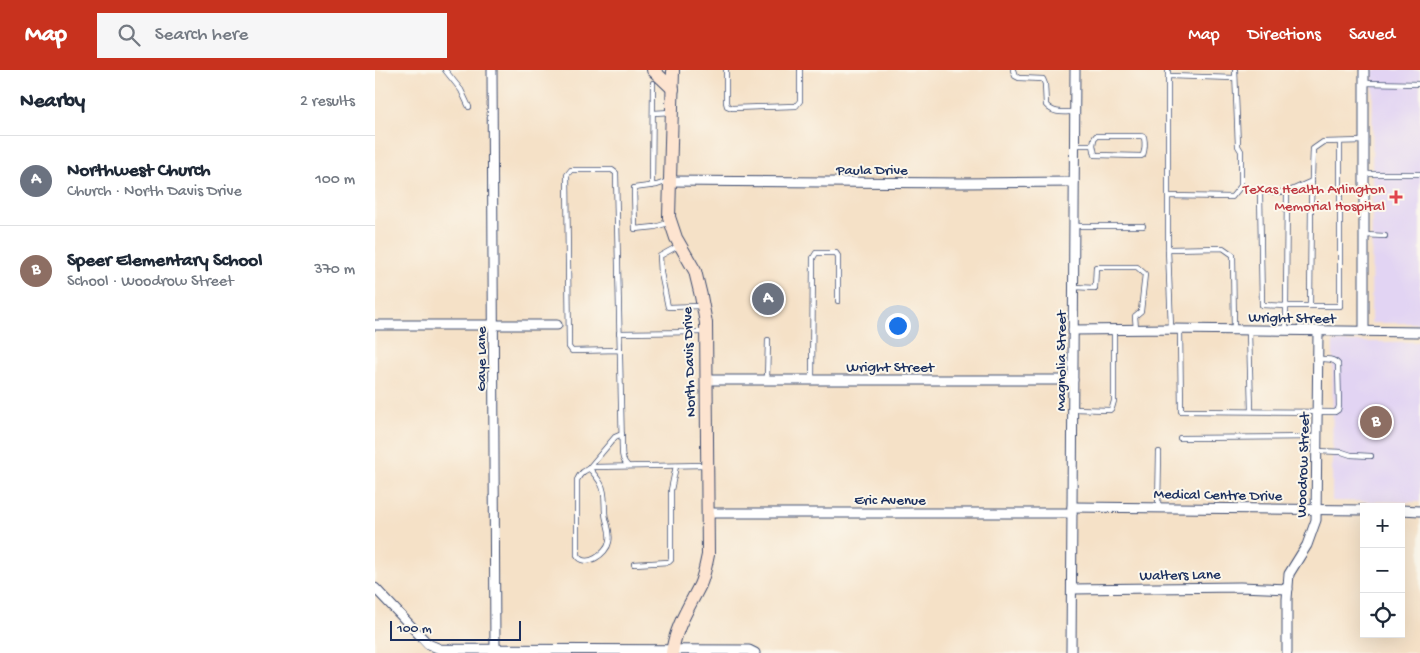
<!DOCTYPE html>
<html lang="en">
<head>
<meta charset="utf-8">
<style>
	body { margin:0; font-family:"Gochi Hand",sans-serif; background:#f6f6f7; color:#1f2937 }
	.controls { position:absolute; right:15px; bottom:15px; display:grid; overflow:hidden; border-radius:0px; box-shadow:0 5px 20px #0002 }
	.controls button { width:45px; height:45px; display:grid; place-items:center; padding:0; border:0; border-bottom:1px solid #e0e1e3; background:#fff; color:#1f2937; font:25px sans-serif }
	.scale { position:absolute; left:15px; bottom:12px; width:131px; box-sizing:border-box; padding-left:5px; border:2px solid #1b2f5e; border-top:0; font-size:14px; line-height:18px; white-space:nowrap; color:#1b2f5e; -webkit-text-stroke:4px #fbf7ec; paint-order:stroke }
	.you { position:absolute; left:522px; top:255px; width:18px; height:18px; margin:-12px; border:4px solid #fff; border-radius:50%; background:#1a73e8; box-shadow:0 0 0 8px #1a73e833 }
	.badge { display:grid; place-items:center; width:32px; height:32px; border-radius:50%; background:#c8321e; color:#fff; font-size:16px; font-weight:700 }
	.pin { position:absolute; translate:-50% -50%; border:2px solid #fff; box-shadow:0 1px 5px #0006 }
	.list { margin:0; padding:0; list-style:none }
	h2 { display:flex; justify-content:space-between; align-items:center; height:65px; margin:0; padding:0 20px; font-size:21px }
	h2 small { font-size:16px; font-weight:400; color:#747a83 }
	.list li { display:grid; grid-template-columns:32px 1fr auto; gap:15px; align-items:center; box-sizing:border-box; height:90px; padding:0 20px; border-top:1px solid #e0e1e3 }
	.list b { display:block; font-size:19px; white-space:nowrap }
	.list p { margin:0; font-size:16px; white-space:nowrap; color:#747a83 }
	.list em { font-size:16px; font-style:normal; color:#747a83 }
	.icon { flex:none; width:28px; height:28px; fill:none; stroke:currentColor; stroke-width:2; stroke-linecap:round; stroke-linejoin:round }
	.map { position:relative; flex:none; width:1045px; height:583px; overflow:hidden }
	header { display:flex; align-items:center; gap:30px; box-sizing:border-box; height:70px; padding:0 25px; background:#c8321e; color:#fff }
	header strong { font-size:24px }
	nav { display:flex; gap:28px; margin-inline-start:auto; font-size:18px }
	.search { width:350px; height:45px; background:#f6f6f7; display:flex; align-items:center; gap:12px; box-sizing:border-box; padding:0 18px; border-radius:0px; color:#747a83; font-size:19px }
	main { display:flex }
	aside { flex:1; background:#fff }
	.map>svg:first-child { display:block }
	.built { fill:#e2d4f3 }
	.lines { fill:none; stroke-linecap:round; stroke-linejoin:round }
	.lane-casing { stroke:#3c4a6e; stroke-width:6 }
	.street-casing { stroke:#3c4a6e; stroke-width:11 }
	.secondary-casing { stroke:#3c4a6e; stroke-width:14 }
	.lane { stroke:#fff; stroke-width:4.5 }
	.street { stroke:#fff; stroke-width:9 }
	.secondary { stroke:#fde4d0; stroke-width:12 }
	.health-dot { fill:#e0444e; stroke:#fbf7ec; stroke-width:2 }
	.labels { text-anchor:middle; stroke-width:4; stroke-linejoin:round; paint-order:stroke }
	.street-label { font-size:15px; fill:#1b2f5e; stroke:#fbf7ec }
	.health-label { font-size:15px; fill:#be3a42; stroke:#fbf7ec; text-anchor:end }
</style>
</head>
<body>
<header>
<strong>Map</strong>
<div class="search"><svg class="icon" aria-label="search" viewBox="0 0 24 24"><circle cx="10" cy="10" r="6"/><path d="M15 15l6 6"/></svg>Search here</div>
<nav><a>Map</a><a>Directions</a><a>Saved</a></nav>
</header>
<main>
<aside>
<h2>Nearby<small>2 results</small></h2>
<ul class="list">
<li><span class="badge" style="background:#6b7280">A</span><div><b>Northwest Church</b><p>Church · North Davis Drive</p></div><em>100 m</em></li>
<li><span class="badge" style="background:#8d6e63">B</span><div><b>Speer Elementary School</b><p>School · Woodrow Street</p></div><em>370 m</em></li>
</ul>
</aside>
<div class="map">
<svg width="1045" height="583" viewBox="0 0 1045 583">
	<rect width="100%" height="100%" fill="#fbf7ec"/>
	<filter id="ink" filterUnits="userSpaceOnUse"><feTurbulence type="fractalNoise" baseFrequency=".02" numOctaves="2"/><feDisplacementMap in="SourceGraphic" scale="10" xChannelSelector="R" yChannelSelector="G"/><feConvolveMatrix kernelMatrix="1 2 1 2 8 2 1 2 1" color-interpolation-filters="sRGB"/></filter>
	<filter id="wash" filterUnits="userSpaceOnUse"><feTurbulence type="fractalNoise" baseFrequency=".0096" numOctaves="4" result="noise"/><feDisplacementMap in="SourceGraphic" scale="20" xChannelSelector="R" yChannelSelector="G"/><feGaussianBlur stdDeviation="1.12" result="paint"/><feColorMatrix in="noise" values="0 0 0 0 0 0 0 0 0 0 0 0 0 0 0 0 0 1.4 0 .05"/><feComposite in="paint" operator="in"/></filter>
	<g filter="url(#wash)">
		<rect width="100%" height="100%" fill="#f5e1c7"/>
		<g class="built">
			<path d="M998,0H1045V253H996Z"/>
			<path d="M958,272H1045V432L957,431Z"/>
		</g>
	</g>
	<g filter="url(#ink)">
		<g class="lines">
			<defs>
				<g id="lane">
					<path d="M70,0L86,20L94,37"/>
					<path d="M351,0V32L352,36L357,38L421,36L425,31V0"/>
					<path d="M638,0L640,6L644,8L668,9L670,14L671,35C679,44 688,42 700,42"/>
					<path d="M793,0V126L857,127L866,116V81L863,76L860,0"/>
					<path d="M793,6L860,8"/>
					<path d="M989,13L1045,14"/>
					<path d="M278,43L297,42"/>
					<path d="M700,75H718L719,69L721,66H766L769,67C770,72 770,79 768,85L766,86L720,85L718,75"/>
					<path d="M989,104H1045"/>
					<path d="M293,111L282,115L259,118L260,159L280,157L293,153"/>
					<path d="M277,116L278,13"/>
					<path d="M912,122L911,236L887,235L885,122H912L937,111"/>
					<path d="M793,126V179"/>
					<path d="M699,156H768"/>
					<path d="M990,165L1010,166"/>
					<path d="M303,176L285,186L286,203L293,237L326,236"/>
					<path d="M699,217L720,218L721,197H762L770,204L766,241L760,246L761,259"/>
					<path d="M935,236H965V72"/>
					<path d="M796,258L793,179L848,178L858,185L859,260"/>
					<path d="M805,259L806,341L960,342L963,340L964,336L963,294C958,288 950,289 943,289"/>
					<path d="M874,260L876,341"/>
					<path d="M911,261V236H935L936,134L938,79L948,72L989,71"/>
					<path d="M244,263L330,262"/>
					<path d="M245,280L197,281L194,277L192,105L196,100H237L241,103L247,379C247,387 248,391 253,396"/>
					<path d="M392,310L393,270"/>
					<path d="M437,310L438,188L441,183H461L463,186V231"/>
					<path d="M698,339L735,340L737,338L739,331V260"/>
					<path d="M247,364L240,367L214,398C218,403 223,408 226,414C232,424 228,438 231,449C233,457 236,464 234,472C232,484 210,499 202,485V410C205,403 211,399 218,397L331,395"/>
					<path d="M805,368L942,367"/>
					<path d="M942,381L967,382L976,385L996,386"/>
					<path d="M783,438L784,382"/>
					<path d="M259,494L294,492L296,490V420L301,396"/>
				</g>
				<g id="street">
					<path d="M117,0L120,578"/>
					<path d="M294,111L587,113L699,112"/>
					<path d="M0,255H182"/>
					<path d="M698,260L796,259L1045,262"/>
					<path d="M989,262V0"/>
					<path d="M332,310H698"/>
					<path d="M697,437L989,440"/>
					<path d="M1026,440L1045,441"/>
					<path d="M333,443H697"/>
					<path d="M0,518L53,574L65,579L374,580L380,583"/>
					<path d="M697,519L865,517L913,519"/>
					<path d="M696,583L700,0"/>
					<path d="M912,583V529L914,504L932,475L941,450L943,262"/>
				</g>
				<g id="secondary">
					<path d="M278,0L298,19"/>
					<path d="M297,583C300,558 314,537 325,515C329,506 331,494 333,485L331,253L326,226L320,201L301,168L294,147L298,0"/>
				</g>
			</defs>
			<use href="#lane" class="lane-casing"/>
			<use href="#street" class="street-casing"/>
			<use href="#secondary" class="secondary-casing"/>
			<use href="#lane" class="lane"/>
			<use href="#street" class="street"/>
			<use href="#secondary" class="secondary"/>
		</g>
	</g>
	<path class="health-dot" d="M1018.5 119.5h5v5h5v5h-5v5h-5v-5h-5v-5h5z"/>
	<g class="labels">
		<g class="street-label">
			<text x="497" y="104">Paula Drive</text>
			<text transform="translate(917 247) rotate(1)" y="5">Wright Street</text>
			<text transform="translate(105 289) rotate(-90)" y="5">Gaye Lane</text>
			<text transform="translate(685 291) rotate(-90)" y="5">Magnolia Street</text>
			<text transform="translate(313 292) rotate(-92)" y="5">North Davis Drive</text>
			<text x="515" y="301">Wright Street</text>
			<text transform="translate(927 395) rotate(-88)" y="5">Woodrow Street</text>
			<text transform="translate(843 424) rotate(1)" y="5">Medical Centre Drive</text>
			<text x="515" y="434">Eric Avenue</text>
			<text transform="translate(805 504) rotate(-1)" y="5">Walters Lane</text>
		</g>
		<g class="health-label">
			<text x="1010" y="123">Texas Health Arlington<tspan x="1010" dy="17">Memorial Hospital</tspan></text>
		</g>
	</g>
</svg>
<div class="controls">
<button>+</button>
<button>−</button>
<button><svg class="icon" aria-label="locate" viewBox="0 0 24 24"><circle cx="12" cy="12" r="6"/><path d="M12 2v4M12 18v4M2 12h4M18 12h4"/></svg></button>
</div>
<div class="scale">100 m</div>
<div class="you"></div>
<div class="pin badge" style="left:393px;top:229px;background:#6b7280">A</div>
<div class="pin badge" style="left:1001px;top:352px;background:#8d6e63">B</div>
</div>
</main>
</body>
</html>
